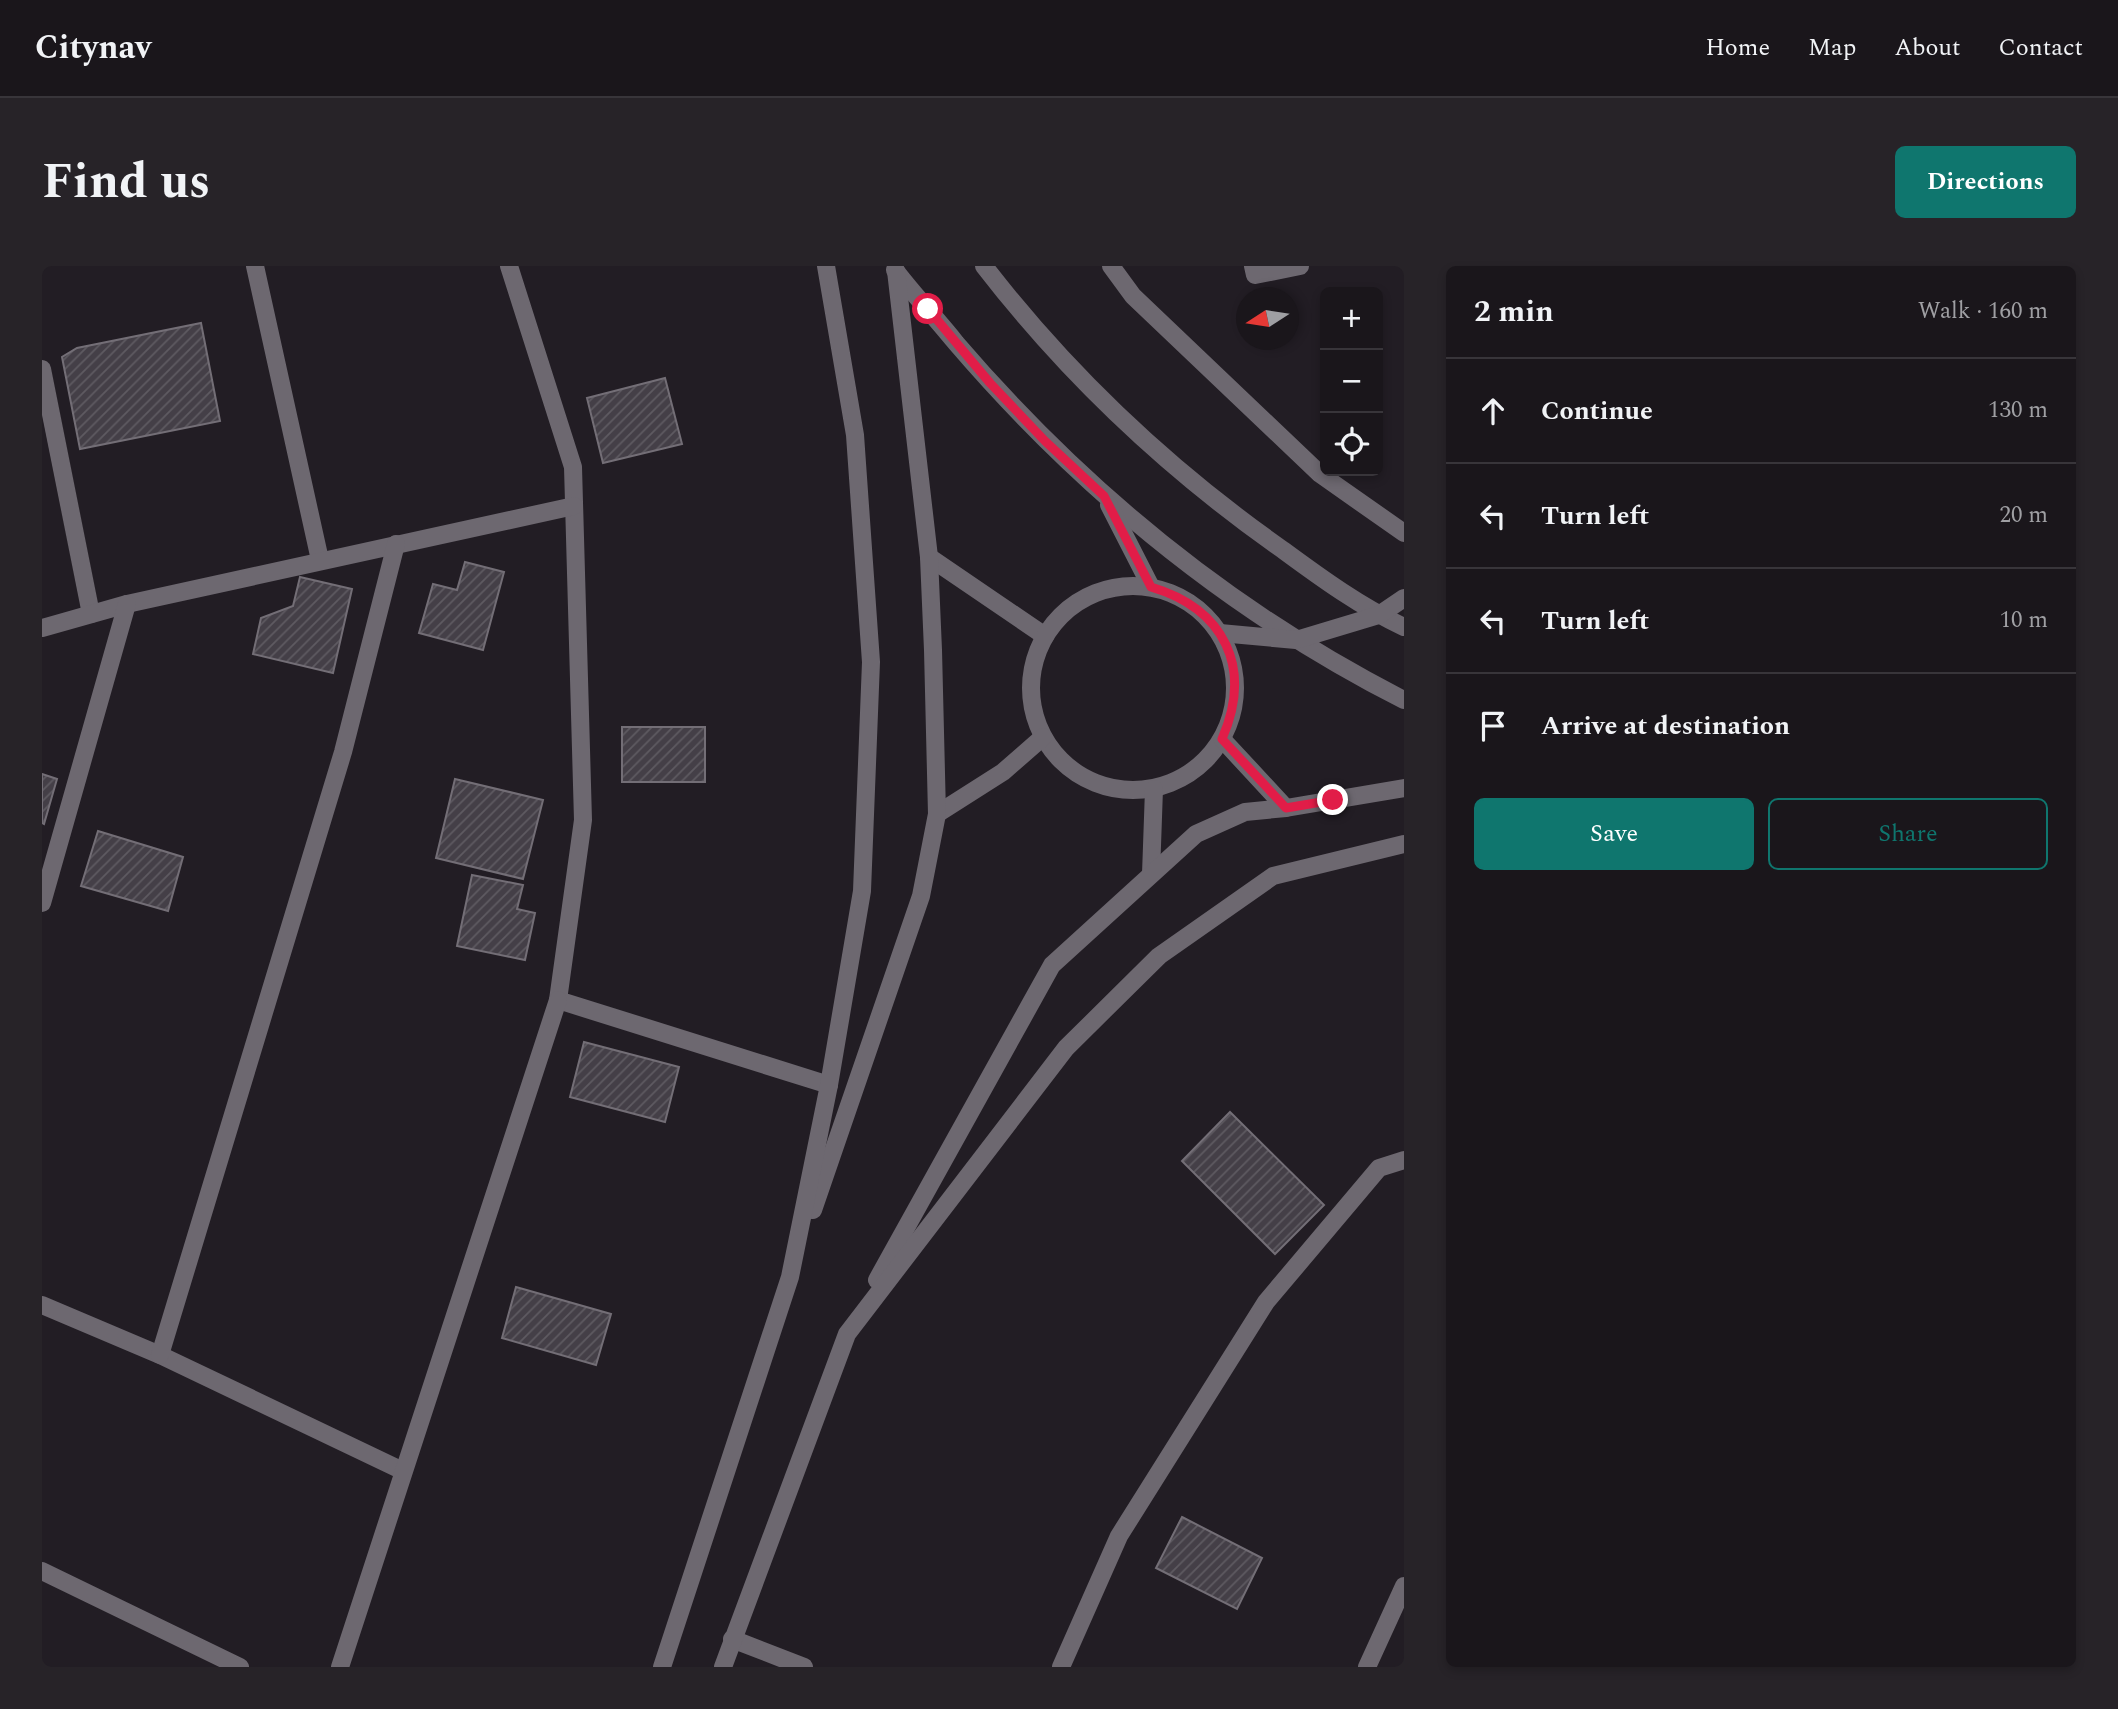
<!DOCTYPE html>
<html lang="en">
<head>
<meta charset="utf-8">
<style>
	body { margin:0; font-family:Spectral,serif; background:#272328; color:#f1f3f6 }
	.controls { position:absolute; right:21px; top:21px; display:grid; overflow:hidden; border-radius:10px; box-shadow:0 4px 10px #0003 }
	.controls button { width:63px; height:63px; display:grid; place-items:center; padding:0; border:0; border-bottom:2px solid #38353a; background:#1a161b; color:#f1f3f6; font:35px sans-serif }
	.compass { position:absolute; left:1194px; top:21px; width:63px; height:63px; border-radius:50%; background:#1a161b; box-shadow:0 4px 10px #0003; rotate:258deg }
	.stop { position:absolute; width:21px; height:21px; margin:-16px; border:5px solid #e11d48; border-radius:50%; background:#fff }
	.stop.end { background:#e11d48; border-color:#fff; box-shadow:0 2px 7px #0008 }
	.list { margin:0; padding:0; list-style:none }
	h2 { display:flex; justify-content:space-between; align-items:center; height:91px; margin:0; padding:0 28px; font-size:30px }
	h2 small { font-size:23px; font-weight:400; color:#9f9fa3 }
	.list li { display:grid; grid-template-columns:46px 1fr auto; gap:21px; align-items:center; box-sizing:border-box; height:105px; padding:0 28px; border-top:2px solid #38353a }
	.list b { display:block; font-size:26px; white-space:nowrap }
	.list em { font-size:23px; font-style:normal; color:#9f9fa3 }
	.actions { display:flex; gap:14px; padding:21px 28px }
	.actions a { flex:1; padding:16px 0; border:2px solid #0f766e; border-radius:10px; text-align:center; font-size:24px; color:#0f766e }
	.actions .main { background:#0f766e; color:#fff }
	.icon { flex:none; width:38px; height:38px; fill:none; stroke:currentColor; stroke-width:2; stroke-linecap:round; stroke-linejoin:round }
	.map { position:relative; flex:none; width:1362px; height:1401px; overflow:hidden; border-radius:10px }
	header { display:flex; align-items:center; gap:42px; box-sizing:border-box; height:98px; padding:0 35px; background:#1a161b; border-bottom:2px solid #38353a }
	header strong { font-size:33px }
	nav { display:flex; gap:38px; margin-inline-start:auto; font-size:24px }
	.intro { display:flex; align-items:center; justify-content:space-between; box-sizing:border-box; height:168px; padding:0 42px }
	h1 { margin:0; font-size:49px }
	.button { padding:18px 32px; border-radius:10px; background:#0f766e; color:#fff; font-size:24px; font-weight:700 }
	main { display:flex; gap:42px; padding:0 42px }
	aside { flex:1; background:#1a161b; border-radius:10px; box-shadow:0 4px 10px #0003 }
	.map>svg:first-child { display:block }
	.building { fill:url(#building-hatch); stroke:#736e76; stroke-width:2 }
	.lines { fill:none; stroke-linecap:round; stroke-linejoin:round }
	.street { stroke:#6d6870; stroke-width:18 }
	.route { stroke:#e11d48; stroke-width:9 }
</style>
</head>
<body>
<header>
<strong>Citynav</strong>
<nav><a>Home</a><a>Map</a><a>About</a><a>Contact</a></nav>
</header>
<div class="intro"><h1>Find us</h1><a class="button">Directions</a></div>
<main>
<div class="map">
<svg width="1362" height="1401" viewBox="0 0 1362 1401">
	<defs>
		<pattern id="building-hatch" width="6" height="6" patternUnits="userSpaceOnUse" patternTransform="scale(1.75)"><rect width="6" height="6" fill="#443f47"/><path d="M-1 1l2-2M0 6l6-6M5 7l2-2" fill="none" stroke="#5e5a61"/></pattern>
	</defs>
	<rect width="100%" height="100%" fill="#221d24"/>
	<g class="building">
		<path d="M159,57L178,155L38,183L20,91L35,82Z"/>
		<path d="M623,112L640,178L561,197L545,132Z"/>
		<path d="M423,296L462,306L441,384L377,367L391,318L415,324Z"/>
		<path d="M258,311L310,323L291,407L211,388L219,352L251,340Z"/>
		<rect x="580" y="461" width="83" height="55"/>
		<path d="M0,508L15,513L2,558L0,557Z"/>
		<path d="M413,513L501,534L481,613L394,592Z"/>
		<path d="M56,565L141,591L126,645L39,620Z"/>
		<path d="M430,609L481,619L475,643L493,647L483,694L415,680Z"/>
		<path d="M542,776L637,801L623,856L528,831Z"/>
		<path d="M1188,846L1282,939L1233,988L1140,895Z"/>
		<path d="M474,1021L569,1048L554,1099L460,1072Z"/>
		<path d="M1140,1251L1220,1292L1195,1343L1114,1302Z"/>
	</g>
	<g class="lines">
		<g class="street">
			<path d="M213,0L278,294"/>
			<path d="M467,0L531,201L541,554L516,734L787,819"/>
			<path d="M942,0C1027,110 1127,204 1241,284C1279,312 1319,341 1362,361"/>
			<path d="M1069,0L1091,30L1278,208L1362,267"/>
			<path d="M1211,0L1213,9L1258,0"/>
			<path d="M853,4C872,29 894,52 914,77C1040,224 1189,346 1362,434"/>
			<path d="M0,103L49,348"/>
			<path d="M1067,239L1109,321"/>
			<path d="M887,291L1003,370"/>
			<circle cx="1091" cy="422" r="102"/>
			<path d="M0,362L85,338L532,240"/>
			<path d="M1178,367L1254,374L1337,349L1362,332"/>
			<path d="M1180,473L1244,542"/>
			<path d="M895,548L961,506L1001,471"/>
			<path d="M1109,608L1112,523"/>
			<path d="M0,637L85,338"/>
			<path d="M771,944L879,630L895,548L891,384L887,291L854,5"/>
			<path d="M835,1014L1010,699L1154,568L1203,546L1244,542L1362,522"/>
			<path d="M0,1039L118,1089L361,1205"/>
			<path d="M118,1089L301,486L354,278"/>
			<path d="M0,1305L198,1401"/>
			<path d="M690,1373L762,1401"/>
			<path d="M298,1401L516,734"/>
			<path d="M620,1401L748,1011L787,819L820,625L829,396L813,169L784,0"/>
			<path d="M681,1401L805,1068L1024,782L1117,690L1231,610L1362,578"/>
			<path d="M1019,1401L1077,1270L1224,1036L1337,902L1362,894"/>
			<path d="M1325,1401L1362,1320"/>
		</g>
	</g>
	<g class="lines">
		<path class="route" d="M886,43L948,117L1003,175L1062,230L1109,321C1183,343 1211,402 1180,473L1244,542L1291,534"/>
	</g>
</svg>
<div class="controls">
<button>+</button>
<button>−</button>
<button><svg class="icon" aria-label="locate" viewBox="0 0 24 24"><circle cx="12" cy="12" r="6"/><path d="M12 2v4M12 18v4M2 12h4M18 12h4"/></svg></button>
</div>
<svg class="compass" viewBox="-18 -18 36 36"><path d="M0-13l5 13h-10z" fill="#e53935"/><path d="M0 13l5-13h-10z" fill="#9f9fa3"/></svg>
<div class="stop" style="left:886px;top:43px"></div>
<div class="stop end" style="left:1291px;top:534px"></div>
</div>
<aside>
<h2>2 min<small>Walk · 160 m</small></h2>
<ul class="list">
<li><svg class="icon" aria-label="ahead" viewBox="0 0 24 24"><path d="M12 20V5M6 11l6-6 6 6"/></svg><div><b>Continue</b></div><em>130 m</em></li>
<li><svg class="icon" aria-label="left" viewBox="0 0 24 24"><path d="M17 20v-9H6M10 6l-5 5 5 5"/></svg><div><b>Turn left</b></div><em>20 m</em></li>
<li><svg class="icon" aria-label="left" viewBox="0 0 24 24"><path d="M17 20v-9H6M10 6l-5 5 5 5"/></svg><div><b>Turn left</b></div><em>10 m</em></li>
<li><svg class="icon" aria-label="arrive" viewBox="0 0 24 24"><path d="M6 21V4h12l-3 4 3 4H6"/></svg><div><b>Arrive at destination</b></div></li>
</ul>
<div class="actions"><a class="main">Save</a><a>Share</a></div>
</aside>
</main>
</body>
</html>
